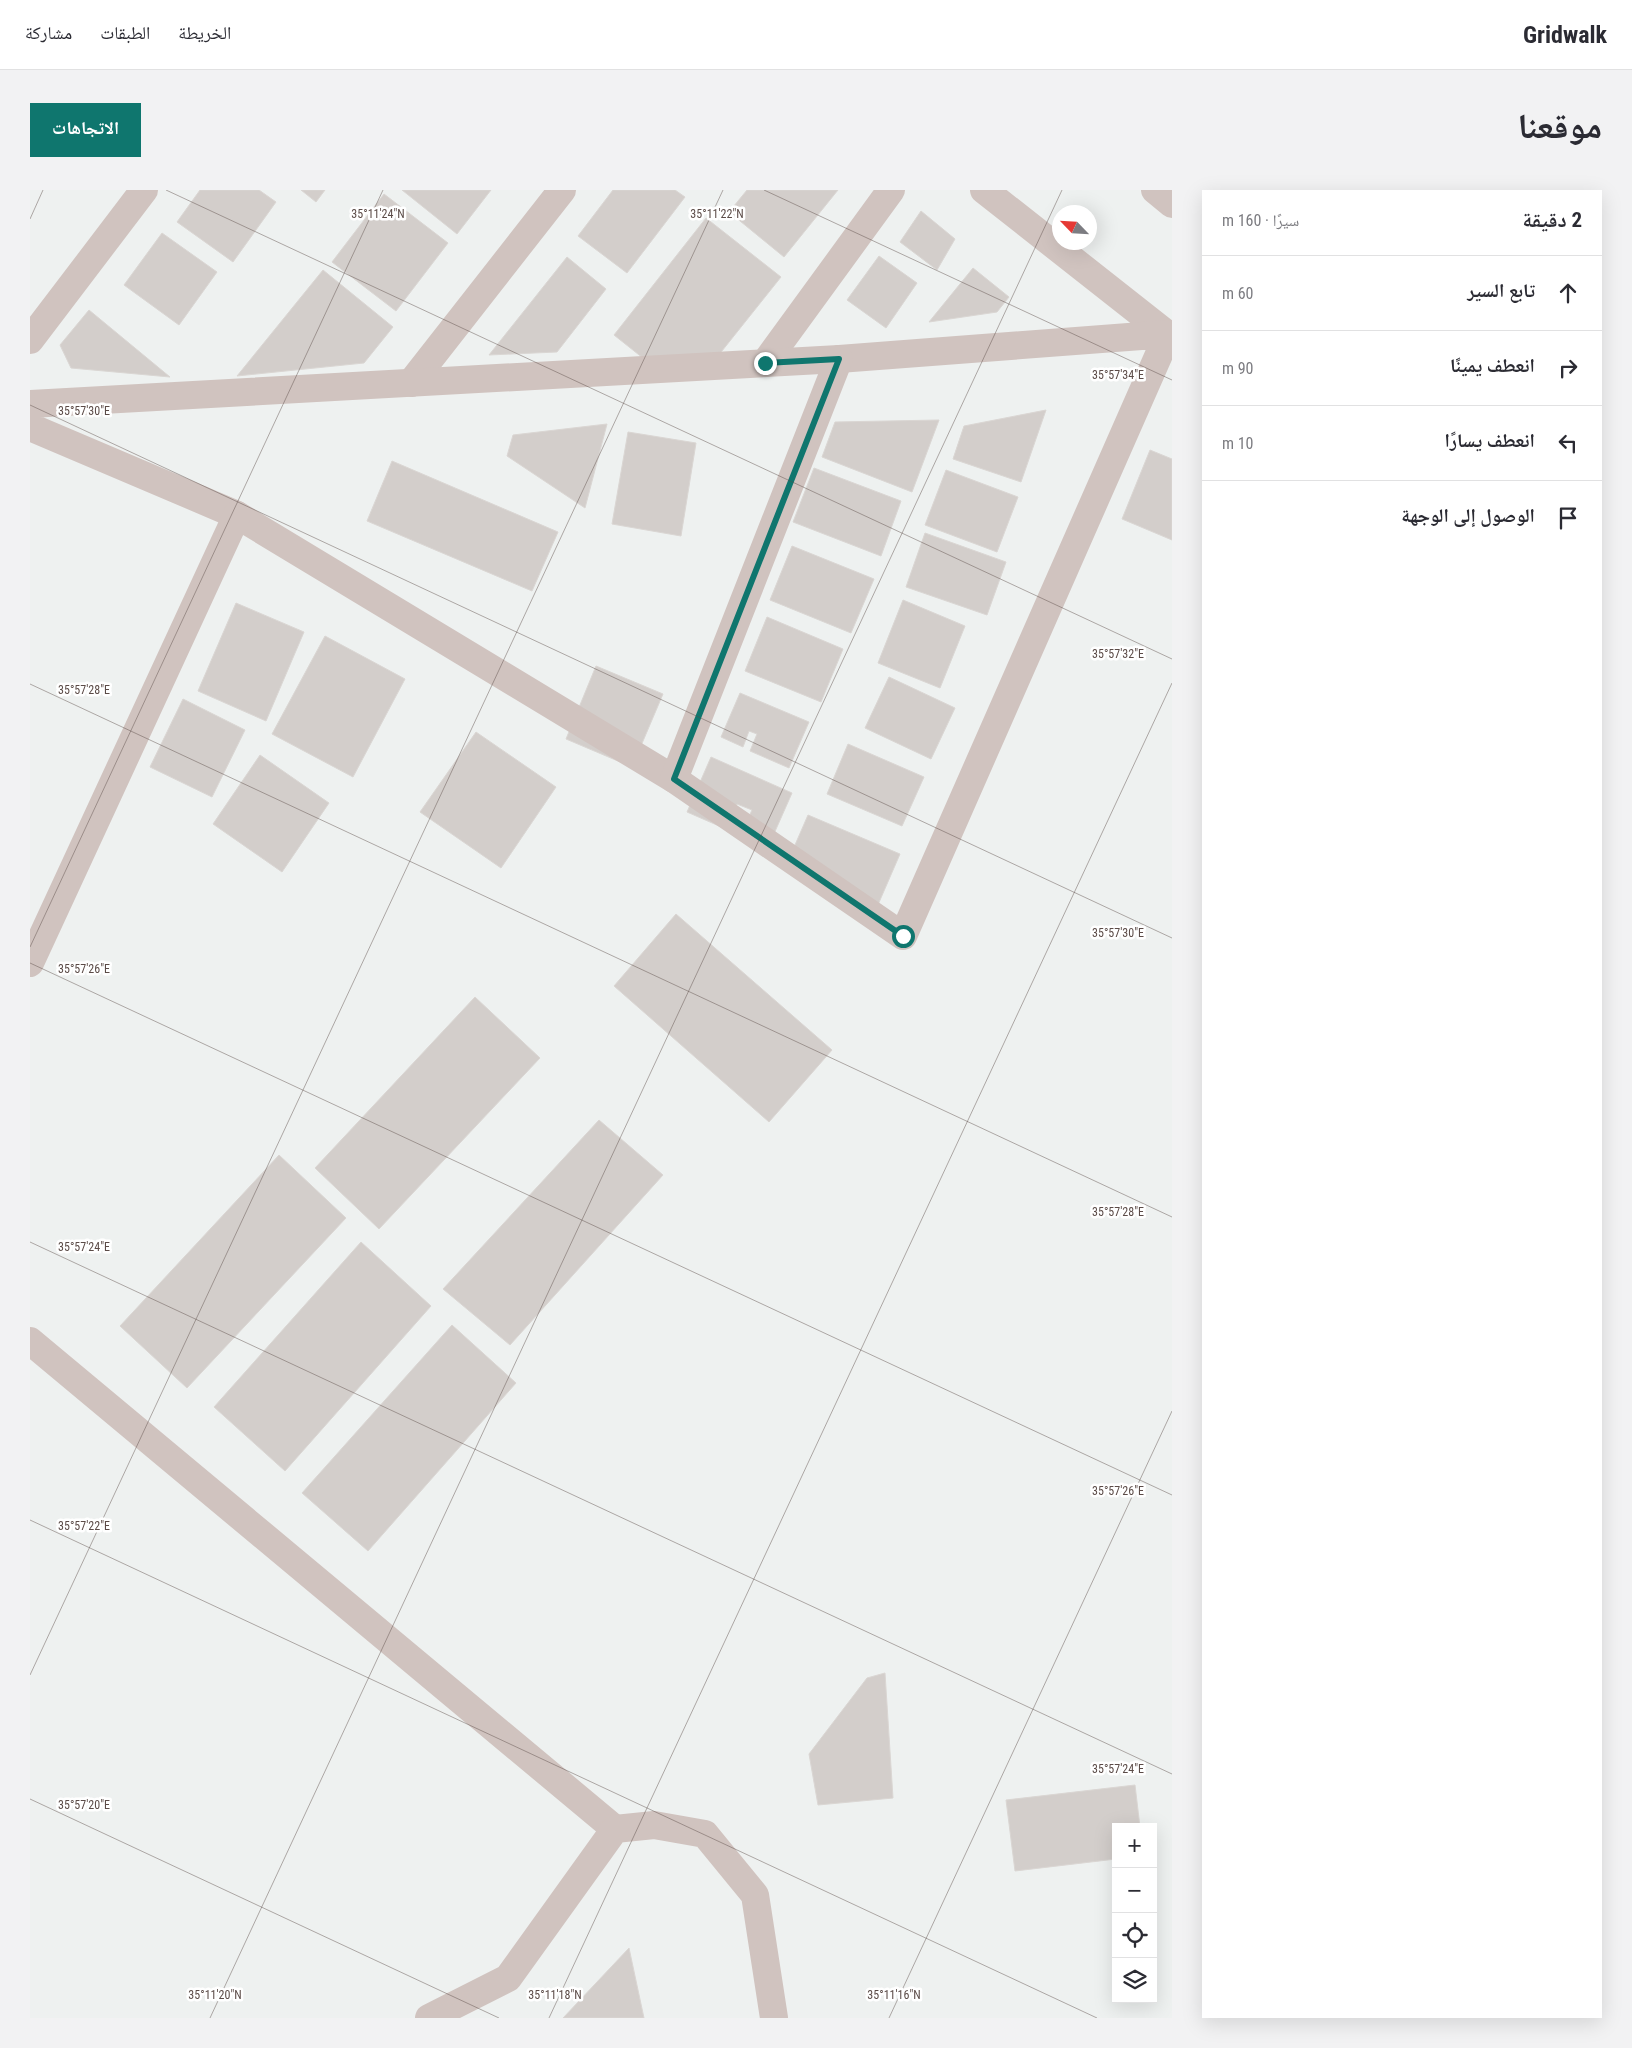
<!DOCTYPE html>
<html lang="ar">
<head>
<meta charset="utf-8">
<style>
	body { margin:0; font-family:"Roboto Condensed","Noto Naskh Arabic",sans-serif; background:#f2f2f3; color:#2b2b33; direction:rtl }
	.controls { position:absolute; right:15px; bottom:15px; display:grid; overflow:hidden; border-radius:0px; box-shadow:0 5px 20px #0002 }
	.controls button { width:45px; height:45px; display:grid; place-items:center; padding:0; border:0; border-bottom:1px solid #e1e1e2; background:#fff; color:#2b2b33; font:25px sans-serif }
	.compass { position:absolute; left:1022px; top:15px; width:45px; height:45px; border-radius:50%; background:#fff; box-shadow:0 5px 20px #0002; rotate:295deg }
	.stop { position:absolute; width:15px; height:15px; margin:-11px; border:4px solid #0f766e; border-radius:50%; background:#fff }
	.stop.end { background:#0f766e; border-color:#fff; box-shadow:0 1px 5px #0008 }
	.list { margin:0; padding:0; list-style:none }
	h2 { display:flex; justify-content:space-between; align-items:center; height:65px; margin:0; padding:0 20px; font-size:21px }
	h2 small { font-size:16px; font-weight:400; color:#7c7c81 }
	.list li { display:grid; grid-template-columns:32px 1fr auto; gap:15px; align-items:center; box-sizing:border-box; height:75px; padding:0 20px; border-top:1px solid #e1e1e2 }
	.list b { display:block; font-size:19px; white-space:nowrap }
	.list em { font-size:16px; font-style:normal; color:#7c7c81 }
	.icon { flex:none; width:28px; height:28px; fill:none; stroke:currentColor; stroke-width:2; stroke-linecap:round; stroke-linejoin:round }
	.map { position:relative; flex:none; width:1142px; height:1828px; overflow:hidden; direction:ltr; border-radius:0px }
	header { display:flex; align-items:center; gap:30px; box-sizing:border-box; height:70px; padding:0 25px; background:#fff; border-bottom:1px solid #e1e1e2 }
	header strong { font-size:24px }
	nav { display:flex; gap:28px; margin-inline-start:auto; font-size:18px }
	.intro { display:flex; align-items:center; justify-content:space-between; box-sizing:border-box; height:120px; padding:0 30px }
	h1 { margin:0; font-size:35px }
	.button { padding:12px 22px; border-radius:0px; background:#0f766e; color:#fff; font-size:18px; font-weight:700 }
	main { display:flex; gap:30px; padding:0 30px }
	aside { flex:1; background:#fff; border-radius:0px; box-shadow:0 5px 20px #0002 }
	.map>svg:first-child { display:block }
	.building { fill:#d3cecb; stroke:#dad6d3 }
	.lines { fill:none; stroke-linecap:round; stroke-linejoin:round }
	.minor { stroke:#d0c3bf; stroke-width:28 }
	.route { stroke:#0f766e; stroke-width:6 }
	.ticks { fill:none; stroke:#5b4b47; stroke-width:1; stroke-opacity:0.45 }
	.ticks-label { font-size:12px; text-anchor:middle; fill:#5b4b47; stroke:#fff; stroke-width:5; stroke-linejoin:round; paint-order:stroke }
</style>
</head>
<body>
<header>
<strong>Gridwalk</strong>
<nav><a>الخريطة</a><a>الطبقات</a><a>مشاركة</a></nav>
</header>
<div class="intro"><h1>موقعنا</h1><a class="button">الاتجاهات</a></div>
<main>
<aside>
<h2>2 دقيقة<small>سيرًا · 160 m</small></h2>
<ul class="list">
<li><svg class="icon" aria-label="ahead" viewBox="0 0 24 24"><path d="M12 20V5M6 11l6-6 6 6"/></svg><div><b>تابع السير</b></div><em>60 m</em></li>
<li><svg class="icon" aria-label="right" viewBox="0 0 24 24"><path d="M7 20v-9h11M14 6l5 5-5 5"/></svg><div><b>انعطف يمينًا</b></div><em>90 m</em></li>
<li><svg class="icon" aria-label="left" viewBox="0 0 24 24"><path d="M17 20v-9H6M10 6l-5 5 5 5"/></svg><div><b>انعطف يسارًا</b></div><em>10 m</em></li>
<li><svg class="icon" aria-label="arrive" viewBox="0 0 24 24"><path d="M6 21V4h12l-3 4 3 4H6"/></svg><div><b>الوصول إلى الوجهة</b></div></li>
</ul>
</aside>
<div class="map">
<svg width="1142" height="1828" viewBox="0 0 1142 1828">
	<rect width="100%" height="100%" fill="#eef1f0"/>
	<g class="building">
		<path d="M170,0H229L246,12L203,72L147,32Z"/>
		<path d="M271,0H295L286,12Z"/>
		<path d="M372,0H461L427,44Z"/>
		<path d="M583,0H645L655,7L597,83L548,46Z"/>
		<path d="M717,0H808L754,67L699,22Z"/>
		<path d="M354,4L418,53L366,121L302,72Z"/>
		<path d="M891,21L925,49L907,80L870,52Z"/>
		<path d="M676,28L751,87L672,186L638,188L584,145Z"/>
		<path d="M132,43L187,82L149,135L94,95Z"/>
		<path d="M849,66L887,93L856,138L817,110Z"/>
		<path d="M537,67L576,99L527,162L459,165Z"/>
		<path d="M943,78L979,107L967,122L899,132Z"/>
		<path d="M293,80L363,137L334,173L207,186Z"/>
		<path d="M59,120L140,187L41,178L30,155Z"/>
		<path d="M1016,220L991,292L923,269L934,236Z"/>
		<path d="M909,230L882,302L792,267L805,232Z"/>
		<path d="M577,234L555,318L477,266L483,245Z"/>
		<path d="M598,242L666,253L651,346L582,334Z"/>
		<path d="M1120,260L1142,269V350L1092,329Z"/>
		<path d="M362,271L528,342L502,401L337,331Z"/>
		<path d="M784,278L871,311L851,366L763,332Z"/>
		<path d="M916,280L988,307L967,362L895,335Z"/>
		<path d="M895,343L976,372L957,425L876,397Z"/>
		<path d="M762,356L844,389L821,443L740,410Z"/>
		<path d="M873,410L935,436L910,498L848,473Z"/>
		<path d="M206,413L274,442L236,531L168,501Z"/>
		<path d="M737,427L813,459L791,512L715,481Z"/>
		<path d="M295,446L375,489L323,587L242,544Z"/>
		<path d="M566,476L633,504L602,577L536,549Z"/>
		<path d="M859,487L925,518L901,569L835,538Z"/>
		<path d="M710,503L779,532L759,578L720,561L727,544L719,541L713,557L691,547Z"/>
		<path d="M153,509L215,540L182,607L120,577Z"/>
		<path d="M446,542L526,597L471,678L390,622Z"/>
		<path d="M818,554L894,587L872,636L797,604Z"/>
		<path d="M230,565L299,613L252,682L183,634Z"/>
		<path d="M681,567L762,603L743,646L710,647L722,620L707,614L696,639L657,622Z"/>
		<path d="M778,625L870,664L847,717L755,678Z"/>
		<path d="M646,724L802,860L739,932L584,796Z"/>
		<path d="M445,807L510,868L349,1039L285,978Z"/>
		<path d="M569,930L633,985L480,1155L413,1099Z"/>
		<path d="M249,965L316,1028L157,1198L90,1136Z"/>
		<path d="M331,1052L401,1116L255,1281L184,1217Z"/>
		<path d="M422,1135L486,1193L338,1361L272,1303Z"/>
		<path d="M855,1483L863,1608L788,1615L779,1564L837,1488Z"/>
		<path d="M1105,1595L1110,1637H1086V1669L985,1681L976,1610Z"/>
		<path d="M599,1758L614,1828H533Z"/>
	</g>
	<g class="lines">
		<g class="minor">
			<path d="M954,0L1142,148"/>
			<path d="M1125,0L1142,14"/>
			<path d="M0,150L114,0"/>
			<path d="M735,173L861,0"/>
			<path d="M381,193L532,0"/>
			<path d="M0,214L809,169L1138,144L873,746L644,589L207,325L0,237"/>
			<path d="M644,589L809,169"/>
			<path d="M0,773L207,325"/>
			<path d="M0,1151L585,1639"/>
			<path d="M399,1828L478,1788L585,1639L624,1635L675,1644L725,1705L744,1828"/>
		</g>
	</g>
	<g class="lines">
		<path class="route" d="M735,173L809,169L644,589L873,746"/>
	</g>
	<path class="ticks" d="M136,0L1142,469M734,0L1142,190M0,29L13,0M0,215L1142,748M0,494L1142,1027M0,757L353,0M0,773L1142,1305M0,1052L1142,1584M0,1330L1067,1828M0,1485L693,0M0,1609L469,1828M180,1828L1032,0M519,1828L1142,493M859,1828L1142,1221"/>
	<g class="ticks-label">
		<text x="348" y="28">35°11'24"N</text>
		<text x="687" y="28">35°11'22"N</text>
		<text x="1088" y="189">35°57'34"E</text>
		<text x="54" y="225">35°57'30"E</text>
		<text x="1088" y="468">35°57'32"E</text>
		<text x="54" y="504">35°57'28"E</text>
		<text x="1088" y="747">35°57'30"E</text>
		<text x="54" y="783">35°57'26"E</text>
		<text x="1088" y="1026">35°57'28"E</text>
		<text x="54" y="1061">35°57'24"E</text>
		<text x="1088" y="1305">35°57'26"E</text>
		<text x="54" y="1340">35°57'22"E</text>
		<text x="1088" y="1583">35°57'24"E</text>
		<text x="54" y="1619">35°57'20"E</text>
		<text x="185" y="1809">35°11'20"N</text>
		<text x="525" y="1809">35°11'18"N</text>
		<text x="864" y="1809">35°11'16"N</text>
	</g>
</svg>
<div class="controls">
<button>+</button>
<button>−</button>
<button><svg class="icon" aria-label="locate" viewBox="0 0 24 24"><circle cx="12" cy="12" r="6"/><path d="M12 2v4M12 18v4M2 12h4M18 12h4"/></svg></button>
<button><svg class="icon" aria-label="layers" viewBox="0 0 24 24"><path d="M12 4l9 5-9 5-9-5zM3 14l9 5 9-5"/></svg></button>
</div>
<svg class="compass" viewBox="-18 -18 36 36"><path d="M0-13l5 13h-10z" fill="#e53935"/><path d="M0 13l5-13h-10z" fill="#7c7c81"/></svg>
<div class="stop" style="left:873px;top:746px"></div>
<div class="stop end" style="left:735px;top:173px"></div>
</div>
</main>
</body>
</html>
